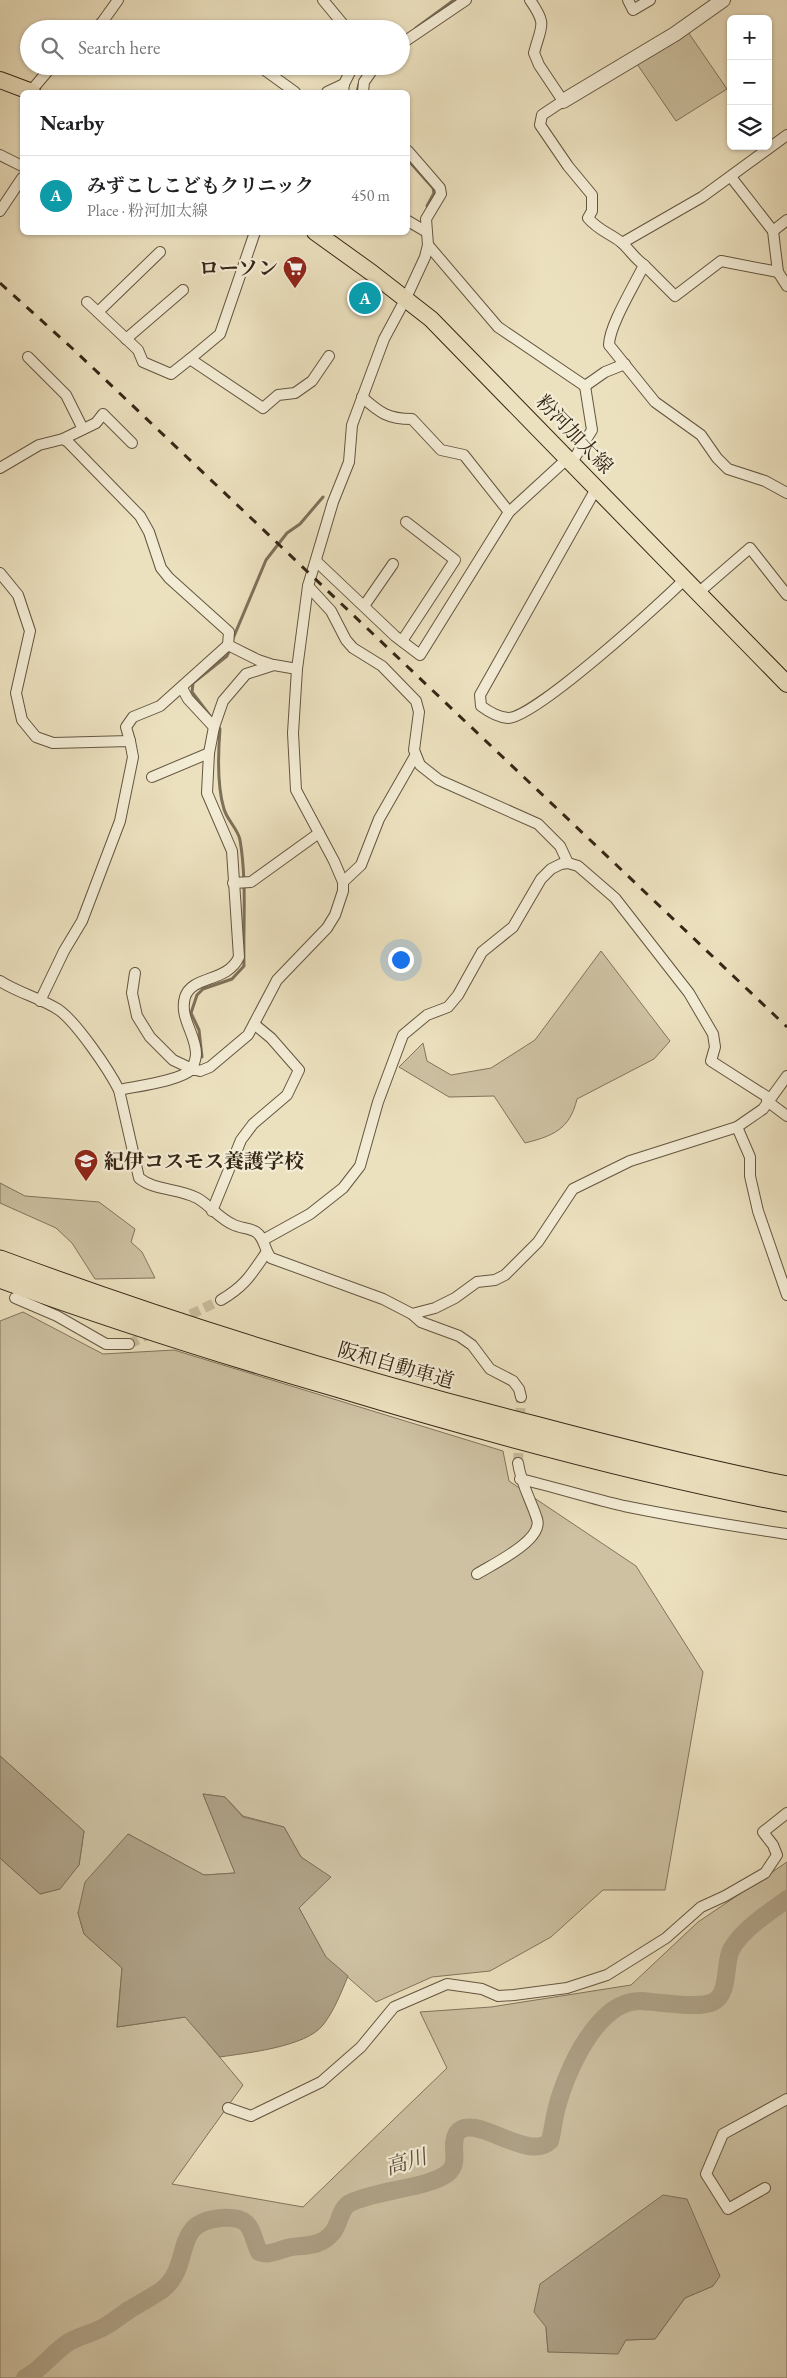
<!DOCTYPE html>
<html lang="en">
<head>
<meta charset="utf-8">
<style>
	body { margin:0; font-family:"EB Garamond","Noto Serif JP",serif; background:#f2f2f2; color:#202124 }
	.controls { position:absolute; right:15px; top:15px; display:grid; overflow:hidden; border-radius:8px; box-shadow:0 1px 4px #0004 }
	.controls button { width:45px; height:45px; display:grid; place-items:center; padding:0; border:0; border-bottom:1px solid #e0e0e0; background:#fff; color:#202124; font:25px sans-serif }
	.you { position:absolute; left:400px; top:959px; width:18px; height:18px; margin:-12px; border:4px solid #fff; border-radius:50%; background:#1a73e8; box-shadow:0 0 0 8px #1a73e833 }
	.badge { display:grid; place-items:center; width:32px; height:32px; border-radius:50%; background:#7c3aed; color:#fff; font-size:16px; font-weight:700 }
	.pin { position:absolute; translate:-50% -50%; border:2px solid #fff; box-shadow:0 1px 5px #0006 }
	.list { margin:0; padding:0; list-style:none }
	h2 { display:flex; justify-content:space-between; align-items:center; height:65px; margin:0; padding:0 20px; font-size:21px }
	h2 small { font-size:16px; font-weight:400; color:#757577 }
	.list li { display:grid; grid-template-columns:32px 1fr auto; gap:15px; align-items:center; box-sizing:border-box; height:80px; padding:0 20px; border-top:1px solid #e0e0e0 }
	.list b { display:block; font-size:19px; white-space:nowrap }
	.list p { margin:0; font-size:16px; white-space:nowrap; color:#757577 }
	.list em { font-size:16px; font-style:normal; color:#757577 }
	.icon { flex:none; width:28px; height:28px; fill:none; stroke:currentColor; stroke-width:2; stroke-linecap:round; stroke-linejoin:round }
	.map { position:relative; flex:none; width:787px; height:2378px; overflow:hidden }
	.search { position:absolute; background:#fff; box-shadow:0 1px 4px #0004; left:20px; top:20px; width:390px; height:55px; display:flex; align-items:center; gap:12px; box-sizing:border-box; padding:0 18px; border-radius:28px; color:#757577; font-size:19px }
	.panel { position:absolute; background:#fff; box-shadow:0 1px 4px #0004; left:20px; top:90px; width:390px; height:145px; border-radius:8px }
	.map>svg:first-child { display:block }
	.green { fill:#cdc1a2; stroke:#82745c; fill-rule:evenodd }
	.water { fill:#aea186; stroke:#7e7059 }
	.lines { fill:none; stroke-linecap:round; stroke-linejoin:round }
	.stream { stroke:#7e7059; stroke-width:3 }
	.river { stroke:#aea186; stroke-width:18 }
	.minor-tunnel { stroke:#c8bc9d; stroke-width:10; stroke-dasharray:10 5; stroke-linecap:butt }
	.minor-casing { stroke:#645540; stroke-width:12 }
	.tertiary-casing { stroke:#645540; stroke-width:16 }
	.primary-casing { stroke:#362616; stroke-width:18 }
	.motorway-casing { stroke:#362616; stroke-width:21 }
	.minor { stroke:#f3ecd5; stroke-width:10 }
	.tertiary { stroke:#f3ecd5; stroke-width:14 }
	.primary { stroke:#ece1bf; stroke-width:16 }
	.motorway { stroke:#ece1bf; stroke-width:19 }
	.rail { stroke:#362616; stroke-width:3; stroke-dasharray:9 9; stroke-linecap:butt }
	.labels { text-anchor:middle; stroke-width:4.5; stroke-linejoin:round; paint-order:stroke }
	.poi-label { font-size:20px; font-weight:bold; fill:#362616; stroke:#f3ecd5; text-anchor:end }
	.street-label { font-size:20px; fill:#362616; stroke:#f3ecd5 }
	.water-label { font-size:21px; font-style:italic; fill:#5a4b38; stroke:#f3ecd5 }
</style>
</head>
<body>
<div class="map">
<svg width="787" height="2378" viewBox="0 0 787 2378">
	<rect width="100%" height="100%" fill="#ece1bf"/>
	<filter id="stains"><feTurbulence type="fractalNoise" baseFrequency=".004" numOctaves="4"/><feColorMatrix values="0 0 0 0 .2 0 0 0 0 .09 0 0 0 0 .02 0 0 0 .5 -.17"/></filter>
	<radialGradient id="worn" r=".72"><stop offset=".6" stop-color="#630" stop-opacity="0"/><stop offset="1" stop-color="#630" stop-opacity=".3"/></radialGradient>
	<g class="green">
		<path d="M688,32L727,89L676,121L637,64Z"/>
		<path d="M601,951L670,1041L654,1059L577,1099C570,1129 553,1136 525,1143L494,1096L449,1097L399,1067L423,1043L427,1061L451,1075L491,1068L535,1040Z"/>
		<path d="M0,1183L25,1196L99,1202L135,1229L131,1242L142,1252L155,1278L95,1279L72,1243L56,1228L0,1203Z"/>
		<path d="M23,1312L103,1354L174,1350L503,1451L509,1481L636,1566L703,1672L665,1890H603L551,1937L490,1971L432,1977L376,2002L326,1958L299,1908L330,1877L301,1857L284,1827L243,1816L225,1797L203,1794L235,1873L204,1875L128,1834L78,1913L84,1934L122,1968L117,2027L186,2017L243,2085L172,2184L303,2207L447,2068L420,2012L491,2007L631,1985L698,1922L787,1862V2378H0V1858L40,1894L59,1889L79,1865L84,1831L0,1756V1321ZM713,2286L685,2298L655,2339L626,2340L548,2352L546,2327Z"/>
	</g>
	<g class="water">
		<path d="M0,1756L84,1831L79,1865L60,1889L40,1894L0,1858Z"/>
		<path d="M203,1794L225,1797L243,1817L284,1827L301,1857L331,1877L299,1908L326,1957L348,1976C341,1993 334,2011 323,2025C306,2047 246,2053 220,2057L185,2017L117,2027L122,1968L84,1934L78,1913L85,1882L128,1834L204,1875L235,1873Z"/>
		<path d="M663,2195L687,2199L720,2276L713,2286L685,2298L655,2339L626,2340L618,2354L548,2352L546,2327L534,2312L540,2284Z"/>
	</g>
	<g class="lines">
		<g class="stream">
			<path d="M416,28L454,0"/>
			<path d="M357,92L359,84"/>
			<path d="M408,160L433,188L434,193L427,206"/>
			<path d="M232,641L266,560L287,533L300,524L323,497"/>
			<path d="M214,721L192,692L193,683L227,656L230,649"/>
			<path d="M202,1057L199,1030L191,1013L197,995L203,989L232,979L244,966C243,925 247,881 240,840C238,829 227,820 224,809C217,786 218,754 220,729L218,726"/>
		</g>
		<path class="river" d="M25,2378C42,2369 53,2352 69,2342C81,2335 94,2333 104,2327C113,2322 121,2315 129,2310C140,2303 152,2297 162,2290C194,2265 170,2221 222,2218C253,2216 250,2231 259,2252C262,2253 266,2254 270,2253C277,2252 284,2248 292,2247C300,2246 310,2246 318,2243C324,2241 329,2237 333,2232C340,2223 340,2208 350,2203C375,2190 430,2188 448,2173C461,2162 449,2146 457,2133C473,2111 528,2163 550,2141C553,2129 554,2118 557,2107C566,2072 598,1998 642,2001C658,2002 700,2009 713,2002C730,1994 724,1964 731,1950C742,1929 769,1913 787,1899"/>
		<g class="minor-tunnel">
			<path d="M177,1321L221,1300"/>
			<path d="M129,1344L155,1331"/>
			<path d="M518,1463L521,1397"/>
		</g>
		<defs>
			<g id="minor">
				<path d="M323,0L347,29"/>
				<path d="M530,0C548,26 541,25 534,53L539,65L563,101L542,115L540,125L568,166L592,195V211L588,218C598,230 609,233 621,242C629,249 635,259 644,265C635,284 609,326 609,345L655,402L701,435L717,458L728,469L765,481L787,493"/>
				<path d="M628,0L633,10L650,0"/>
				<path d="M96,29L103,21L118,0"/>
				<path d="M401,44L466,0"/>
				<path d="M259,66L295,92"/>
				<path d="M30,92L52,66"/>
				<path d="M327,92L344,84"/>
				<path d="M343,92L344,84L353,66"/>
				<path d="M363,92L364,82L375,66"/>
				<path d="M0,155L22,166"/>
				<path d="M731,177L773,231L778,272L787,286"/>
				<path d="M0,211L22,178"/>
				<path d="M408,221L425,231"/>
				<path d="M773,231L787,220"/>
				<path d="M255,232L220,334L190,359L263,408L278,395L295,393L312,381L329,356"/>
				<path d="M622,243L702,197L787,135"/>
				<path d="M428,245L498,327L585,386"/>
				<path d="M644,265L675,296L721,261L778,272"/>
				<path d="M87,302L138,350L143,362L171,374L190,359"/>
				<path d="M98,312L160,252"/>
				<path d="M126,339L183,290"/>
				<path d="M28,357L66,395L83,429"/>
				<path d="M585,386L605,372L625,364"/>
				<path d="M362,397C380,413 388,419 412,419L441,450L464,455L509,512"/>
				<path d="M63,439L96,423L103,414L132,443"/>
				<path d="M572,462L592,430L585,386"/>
				<path d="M0,468L39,445L63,439L68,442L140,516L149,532L161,568L169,578L229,632L228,645"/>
				<path d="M597,487L480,695L481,706C489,712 497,717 508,718C535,718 661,603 685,579"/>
				<path d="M316,561L395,636L420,655L509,512L568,458"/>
				<path d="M0,573L18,595L30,631L16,693L22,720L36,737L53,743L130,741L133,757L120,821L82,921L64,951L40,1001"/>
				<path d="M308,586L331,611L346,640L353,648L382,666L416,701L419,712L414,750L420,765L439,780L538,824L560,846L568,863"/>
				<path d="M698,593L750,548L787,595"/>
				<path d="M364,606L393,564"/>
				<path d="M402,641L455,560L406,522"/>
				<path d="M182,688L188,699L214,727"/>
				<path d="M130,741L126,727L133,717L160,706L228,645L258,660L273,665"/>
				<path d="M152,777L209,753"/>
				<path d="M343,882L361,865L379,819L415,756"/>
				<path d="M233,883L251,882L319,833"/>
				<path d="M135,973L132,993L137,1016L150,1037L173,1060L192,1069C194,1064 196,1058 196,1054C196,1034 179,1018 185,997C192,975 227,983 239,957L232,851L207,793L209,753L214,727L223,701L246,674L274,665L297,669"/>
				<path d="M0,981C18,993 41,998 59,1010C77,1023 109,1070 119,1090L139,1178C155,1191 178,1188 197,1198C210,1205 219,1219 234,1225C240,1228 250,1228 256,1232C265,1238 264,1250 271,1258L383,1299L412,1314L421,1322L459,1336L472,1345L490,1369L513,1381L519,1389L521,1397"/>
				<path d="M119,1090C138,1086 180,1081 192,1069L200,1071L210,1067L248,1035L277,980L327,928L335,915L343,891V882L334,861L296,790L293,733L297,669L308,586L333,502L349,462L352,425L384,339L406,298L425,257L428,245L426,219L441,194L440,188L434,181L408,151"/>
				<path d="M767,1101L787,1116"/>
				<path d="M737,1127L750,1157V1176L758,1211L787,1295"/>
				<path d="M212,1211L241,1140L253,1124L287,1095L299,1070L271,1038L254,1024"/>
				<path d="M263,1240L310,1214L343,1188L360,1166L378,1102L403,1035L427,1015L448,1007L458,995L482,952L513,927L541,879L551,869L561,864L568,863L578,866L615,898L689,993L713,1034L715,1047L711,1061L769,1098"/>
				<path d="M15,1298L57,1316L106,1344H129"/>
				<path d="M221,1300C245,1286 251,1275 266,1253"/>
				<path d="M412,1314L435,1308L455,1298L477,1282L495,1280L505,1275L538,1242L573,1189L630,1161L737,1127L763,1109L787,1076"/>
				<path d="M520,1479C555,1487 589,1498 624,1506C678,1517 733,1526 787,1534"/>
				<path d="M477,1574C493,1564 544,1540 537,1519C531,1500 521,1484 518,1463"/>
				<path d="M228,2108L251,2116L321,2082L361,2047L394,2007L447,1984L482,1989L498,1996L514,1995L567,1988L607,1975L666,1938L701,1907L725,1896L765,1873L777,1855L773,1845L763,1832L787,1813"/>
				<path d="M765,2188L728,2209L706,2174L723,2134L787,2099"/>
			</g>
			<path id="tertiary" d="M563,101L675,34L723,0"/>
			<g id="primary">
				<path d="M0,80L32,92"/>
				<path d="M315,232L372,273L431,319L787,684"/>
			</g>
			<g id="motorway">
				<path d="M0,1260C175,1325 354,1380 535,1426C618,1448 702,1469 787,1486"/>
				<path d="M0,1278C111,1319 223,1354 336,1387C485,1432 635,1473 787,1502"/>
			</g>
		</defs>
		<use href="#minor" class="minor-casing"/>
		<use href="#tertiary" class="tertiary-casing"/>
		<use href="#primary" class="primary-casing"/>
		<use href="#motorway" class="motorway-casing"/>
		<use href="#minor" class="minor"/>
		<use href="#tertiary" class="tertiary"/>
		<use href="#primary" class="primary"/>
		<use href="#motorway" class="motorway"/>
		<path class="rail" d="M0,283L73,349L787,1027"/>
	</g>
	<defs>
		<symbol id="supermarket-pin" viewBox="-11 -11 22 30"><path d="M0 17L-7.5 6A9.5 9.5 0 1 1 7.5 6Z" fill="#8f2418" stroke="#f3ecd5"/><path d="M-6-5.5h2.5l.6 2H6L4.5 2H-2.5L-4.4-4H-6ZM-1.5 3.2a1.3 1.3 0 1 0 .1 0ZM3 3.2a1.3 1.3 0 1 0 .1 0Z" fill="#fff"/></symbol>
		<symbol id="school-pin" viewBox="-11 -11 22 30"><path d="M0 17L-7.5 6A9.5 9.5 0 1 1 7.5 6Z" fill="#8f2418" stroke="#f3ecd5"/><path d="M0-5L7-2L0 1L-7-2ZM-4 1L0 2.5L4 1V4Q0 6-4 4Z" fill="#fff"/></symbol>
	</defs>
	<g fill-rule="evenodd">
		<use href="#supermarket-pin" x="281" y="254" width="28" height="38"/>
		<use href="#school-pin" x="72" y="1147" width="28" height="38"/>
	</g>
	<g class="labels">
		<g class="poi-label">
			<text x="278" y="275">ローソン</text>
			<text x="104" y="1168" text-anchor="start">紀伊コスモス養護学校</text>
		</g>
		<g class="street-label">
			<text transform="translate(575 434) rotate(46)" y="7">粉河加太線</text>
			<text transform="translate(396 1365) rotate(16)" y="7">阪和自動車道</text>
		</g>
		<g class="water-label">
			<text transform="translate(406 2162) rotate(-17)" y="7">高川</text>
		</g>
	</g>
	<rect width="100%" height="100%" filter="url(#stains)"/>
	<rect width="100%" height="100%" fill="url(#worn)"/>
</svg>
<div class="controls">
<button>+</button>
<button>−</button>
<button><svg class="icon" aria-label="layers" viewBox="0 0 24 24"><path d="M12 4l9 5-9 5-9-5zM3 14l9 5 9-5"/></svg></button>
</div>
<div class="you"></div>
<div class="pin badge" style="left:365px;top:298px;background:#0f9aa8">A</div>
<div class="search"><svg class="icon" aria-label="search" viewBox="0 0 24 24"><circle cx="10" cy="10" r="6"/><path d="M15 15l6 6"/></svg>Search here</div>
<section class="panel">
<h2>Nearby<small></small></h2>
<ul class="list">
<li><span class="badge" style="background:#0f9aa8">A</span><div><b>みずこしこどもクリニック</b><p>Place · 粉河加太線</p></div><em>450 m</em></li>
</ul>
</section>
</div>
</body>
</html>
